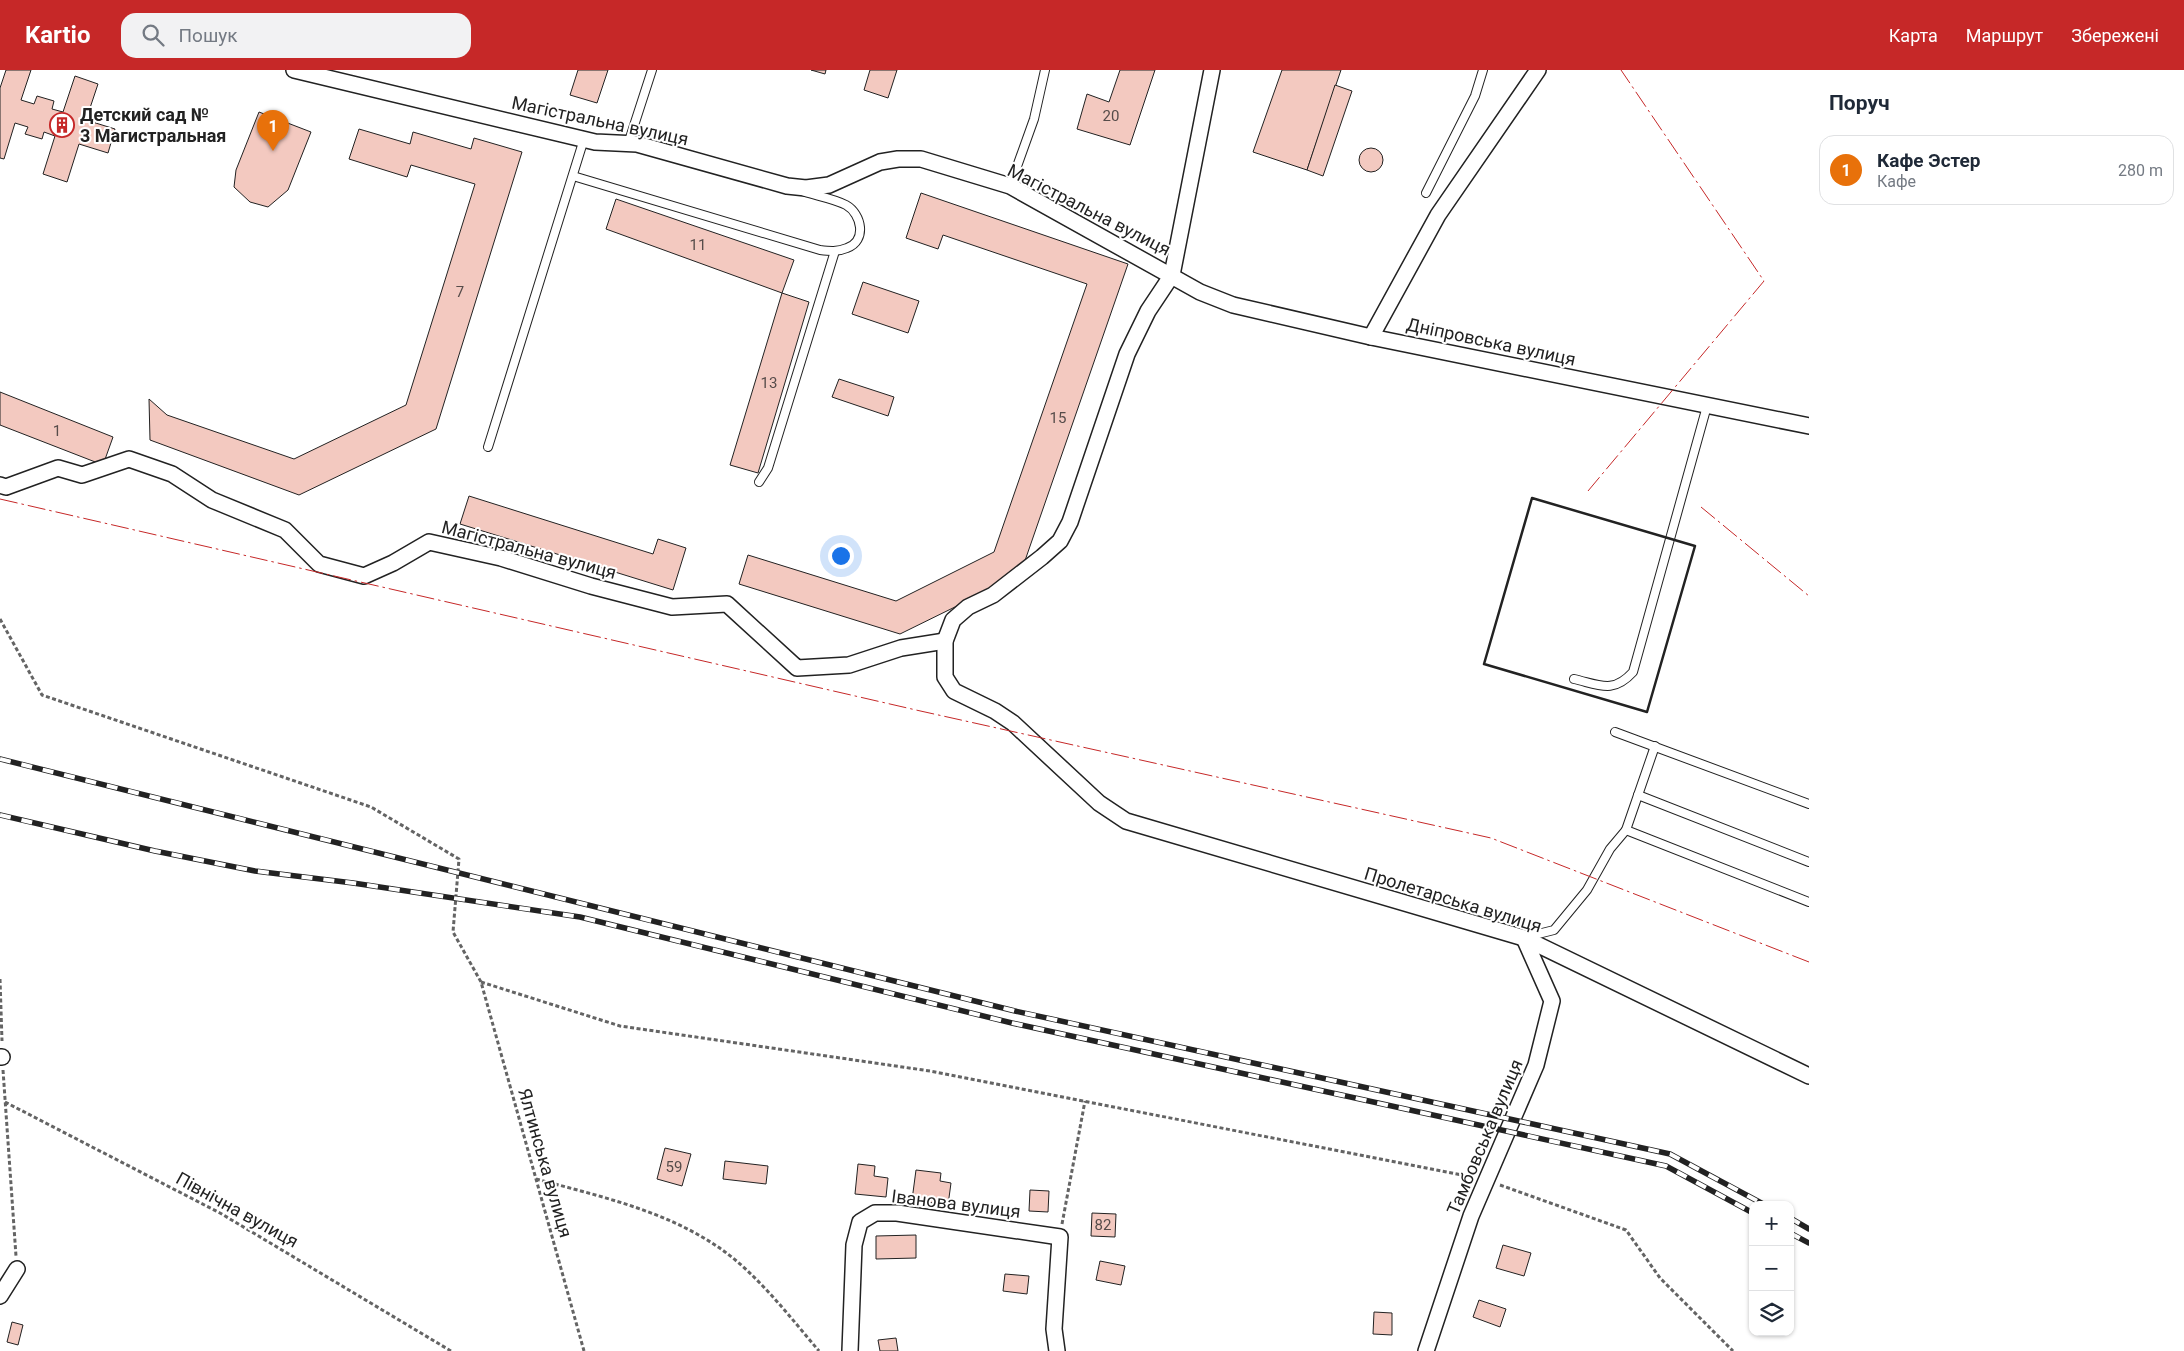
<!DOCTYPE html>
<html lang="uk">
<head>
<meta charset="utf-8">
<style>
	body { margin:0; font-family:Roboto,sans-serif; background:#f2f2f3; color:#1f2937 }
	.controls { position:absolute; right:15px; bottom:15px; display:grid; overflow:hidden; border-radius:10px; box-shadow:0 1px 4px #0004 }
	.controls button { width:45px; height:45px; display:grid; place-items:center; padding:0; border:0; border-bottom:1px solid #e0e1e3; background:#fff; color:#1f2937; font:25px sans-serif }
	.you { position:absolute; left:840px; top:485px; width:18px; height:18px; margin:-12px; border:4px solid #fff; border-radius:50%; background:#1a73e8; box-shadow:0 0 0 8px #1a73e833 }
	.badge { display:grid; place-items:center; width:32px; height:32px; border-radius:50%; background:#c62828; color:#fff; font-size:16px; font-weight:700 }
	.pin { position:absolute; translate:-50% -41px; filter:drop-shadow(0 1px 2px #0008) }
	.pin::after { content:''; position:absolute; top:26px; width:18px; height:15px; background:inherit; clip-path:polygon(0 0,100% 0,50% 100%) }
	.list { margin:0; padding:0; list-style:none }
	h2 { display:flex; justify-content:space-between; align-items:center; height:65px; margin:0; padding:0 20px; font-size:21px }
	h2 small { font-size:16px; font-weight:400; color:#747a83 }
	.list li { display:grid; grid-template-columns:32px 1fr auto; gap:15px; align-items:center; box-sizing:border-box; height:70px; margin:0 10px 10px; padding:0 10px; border:1px solid #e0e1e3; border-radius:15px }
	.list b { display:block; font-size:19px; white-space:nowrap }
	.list p { margin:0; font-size:16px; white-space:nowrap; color:#747a83 }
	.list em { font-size:16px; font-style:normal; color:#747a83 }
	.icon { flex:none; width:28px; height:28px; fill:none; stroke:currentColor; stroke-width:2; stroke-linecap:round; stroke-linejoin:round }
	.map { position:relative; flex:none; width:1809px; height:1281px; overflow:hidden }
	header { display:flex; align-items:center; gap:30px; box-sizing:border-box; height:70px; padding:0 25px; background:#c62828; color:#fff }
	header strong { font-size:24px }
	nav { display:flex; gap:28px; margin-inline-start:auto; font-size:18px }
	.search { width:350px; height:45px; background:#f2f2f3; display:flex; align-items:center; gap:12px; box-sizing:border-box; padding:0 18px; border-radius:15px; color:#747a83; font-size:19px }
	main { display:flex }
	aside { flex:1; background:#fff }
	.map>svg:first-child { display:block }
	.building { fill:#f3c9c0; stroke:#222 }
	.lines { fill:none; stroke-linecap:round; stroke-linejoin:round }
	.lane-casing { stroke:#222; stroke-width:10 }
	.street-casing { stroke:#222; stroke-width:18 }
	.path { stroke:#646464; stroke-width:3; stroke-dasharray:4 2.5; stroke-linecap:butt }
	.lane { stroke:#fff; stroke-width:8 }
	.street { stroke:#fff; stroke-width:15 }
	.rail-casing { stroke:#222; stroke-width:5.5 }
	.rail { stroke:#fff; stroke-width:4; stroke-dasharray:11; stroke-linecap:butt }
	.wall { stroke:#222; stroke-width:2.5 }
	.power { stroke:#c62828; stroke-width:1; stroke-dasharray:18 4 2.5 4; stroke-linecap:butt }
	.labels { text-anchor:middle; stroke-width:4; stroke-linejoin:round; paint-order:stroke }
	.number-label { font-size:15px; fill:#564c4a }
	.poi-label { font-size:18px; font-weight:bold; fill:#222; stroke:#fff; text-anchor:start }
	.street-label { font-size:18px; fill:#222; stroke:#fff }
</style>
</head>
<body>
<header>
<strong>Kartio</strong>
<div class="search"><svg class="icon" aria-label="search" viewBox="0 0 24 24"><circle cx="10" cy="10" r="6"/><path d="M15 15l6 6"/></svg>Пошук</div>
<nav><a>Карта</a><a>Маршрут</a><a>Збережені</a></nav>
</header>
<main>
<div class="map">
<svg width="1809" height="1281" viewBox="0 0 1809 1281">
	<rect width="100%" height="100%" fill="#fff"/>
	<g class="building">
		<path d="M6,0H31L21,30L34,34L37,26L54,31L52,39L63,42L75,6L98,14L86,50L115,59L108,83L79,74L67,112L43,104L55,66L44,62L42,69L25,64L28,57L15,53L4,89L0,88V18Z"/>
		<path d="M578,0H608L597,33L570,25Z"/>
		<path d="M811,0H826L825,4Z"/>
		<path d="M870,0H897L888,28L864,20Z"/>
		<path d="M1120,0H1155L1130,75L1077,59L1087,24L1109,32Z"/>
		<path d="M1282,0H1341L1307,100L1253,82Z"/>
		<path d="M1335,15L1352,21L1323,106L1307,100Z"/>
		<path d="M259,42L311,62L288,120L268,137L250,132L234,117L236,100Z"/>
		<path d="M359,59L410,74L413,62L471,79L474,68L522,82L436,359L299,425L150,370L149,329L167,345L294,389L406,335L475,114L411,95L407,107L349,89Z"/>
		<circle cx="1371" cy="90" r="12"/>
		<path d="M921,123L1128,194L1020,505L900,564L739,514L748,485L896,531L994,482L1087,214L943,165L938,179L906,168Z"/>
		<path d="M616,129L794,190L782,223L606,159Z"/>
		<path d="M863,212L919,231L908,263L852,244Z"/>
		<path d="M782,223L809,232L758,403L730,395Z"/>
		<path d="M839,309L894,327L888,346L832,327Z"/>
		<path d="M0,322L113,367L103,395L0,355Z"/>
		<path d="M469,426L653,484L658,469L686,478L673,520L460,454Z"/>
		<path d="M665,1078L691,1084L682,1116L657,1109Z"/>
		<path d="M725,1091L768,1096L766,1114L723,1109Z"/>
		<path d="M858,1094L875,1096L874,1106L888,1108L886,1127L855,1124Z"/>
		<path d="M916,1100L941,1103L940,1111L951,1113L948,1135L912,1130Z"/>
		<path d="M1030,1120L1049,1121L1048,1142L1029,1141Z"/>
		<path d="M1092,1143L1116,1144L1115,1167L1091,1166Z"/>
		<path d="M916,1165V1188L876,1189V1166Z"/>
		<path d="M1503,1175L1531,1183L1524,1206L1496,1198Z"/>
		<path d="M1100,1191L1125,1196L1121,1215L1096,1210Z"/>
		<path d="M1005,1204L1029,1206L1027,1224L1003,1221Z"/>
		<path d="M1479,1230L1506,1239L1500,1257L1473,1247Z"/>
		<path d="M1374,1242L1392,1243V1265L1373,1264Z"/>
		<path d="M12,1252L23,1255L18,1275L7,1272Z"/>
		<path d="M896,1268L898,1281H880L878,1270Z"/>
	</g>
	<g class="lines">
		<defs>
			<g id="lane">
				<path d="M628,74L652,0"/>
				<path d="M573,106L820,180C829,181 838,182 847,178C867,171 862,144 846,135C835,129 818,126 805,122"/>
				<path d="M1010,116L1034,49L1045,0"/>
				<path d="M1426,123L1475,26L1483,0"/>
				<path d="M488,377L584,69"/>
				<path d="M759,412L768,398L835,181"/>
				<path d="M1574,609C1600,615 1613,624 1633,602L1707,336"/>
				<path d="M1615,662L1809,734"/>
				<path d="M1655,676L1626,760L1809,832"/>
				<path d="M1638,725L1809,792"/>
				<path d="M1526,867L1554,860L1587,820L1610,779L1626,760"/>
			</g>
			<g id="street">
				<path d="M294,0L595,72L637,74L787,116L806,118L829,115L880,92L898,89H921L1010,116L1200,222L1233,235L1371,267L1809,356"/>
				<path d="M1212,0L1172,205L1148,241L1127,284L1070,452L1060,471L1042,487L993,525L968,537L953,550L945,571V607L954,621L995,641L1013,653L1099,733L1126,751L1524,868L1809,1006"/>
				<path d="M1371,267L1438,145L1538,0"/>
				<path d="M0,415L6,417L58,398L82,405L129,389L172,404L212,430L285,460L319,494L364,506L393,493L429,472L501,488L591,516L672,537L727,534L797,598L849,595L901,578L945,571"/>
				<path d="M0,987H2"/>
				<path d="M0,1226L17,1199"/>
				<path d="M850,1281L854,1175L860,1152L875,1143H897L1060,1167L1054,1259L1057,1281"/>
				<path d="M1426,1281L1471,1146L1536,995L1552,931L1524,868"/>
			</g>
		</defs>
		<use href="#lane" class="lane-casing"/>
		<use href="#street" class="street-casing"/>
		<g class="path">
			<path d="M0,549L42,625L371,737L459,789L453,862L481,912L584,1281"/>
			<path d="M0,909L2,971"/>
			<path d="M481,912L620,956L930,1001L1472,1107"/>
			<path d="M3,1000L16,1186"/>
			<path d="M5,1032L220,1143L451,1281"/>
			<path d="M536,1109C599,1126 667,1141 721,1179C758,1205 790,1247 819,1281"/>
			<path d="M1500,1115L1626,1160L1660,1208L1733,1281"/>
			<path d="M1062,1154L1085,1031"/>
		</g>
		<use href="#lane" class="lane"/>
		<use href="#street" class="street"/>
		<defs>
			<g id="rail">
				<path d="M0,689L1015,941L1670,1084L1765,1135"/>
				<path d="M0,745L155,781L255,801L353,813L580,847L1012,953L1666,1096L1753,1143"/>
				<path d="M1790,1148L1809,1159"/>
				<path d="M1790,1163L1809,1173"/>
			</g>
		</defs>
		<use href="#rail" class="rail-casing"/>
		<use href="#rail" class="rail"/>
		<path class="wall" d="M1532,428L1695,476L1647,642L1484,594Z"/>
		<g class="power">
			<path d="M1588,421L1764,211L1621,0"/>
			<path d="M0,429L916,640L1491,768L1809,892"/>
			<path d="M1701,437L1809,526"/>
		</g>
	</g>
	<defs>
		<symbol id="building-ring" viewBox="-11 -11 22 22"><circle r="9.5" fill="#fff" stroke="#c62828" stroke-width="1.5"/><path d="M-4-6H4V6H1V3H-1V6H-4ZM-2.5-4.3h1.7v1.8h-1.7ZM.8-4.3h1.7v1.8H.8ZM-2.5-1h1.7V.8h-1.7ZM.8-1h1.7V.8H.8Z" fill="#c62828"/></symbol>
	</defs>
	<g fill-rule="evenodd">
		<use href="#building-ring" x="48" y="41" width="28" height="28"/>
	</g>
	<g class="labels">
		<g class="number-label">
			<text x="1111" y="51">20</text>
			<text x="698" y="180">11</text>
			<text x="460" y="227">7</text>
			<text x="769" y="318">13</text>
			<text x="1058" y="353">15</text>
			<text x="57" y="366">1</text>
			<text x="674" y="1102">59</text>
			<text x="1103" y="1160">82</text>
		</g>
		<g class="poi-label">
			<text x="80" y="51">Детский сад №<tspan x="80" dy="21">3 Магистральная</tspan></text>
		</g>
		<g class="street-label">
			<text transform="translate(600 51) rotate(12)" y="6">Магістральна вулиця</text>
			<text transform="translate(1089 140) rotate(27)" y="6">Магістральна вулиця</text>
			<text transform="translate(1491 272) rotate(12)" y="6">Дніпровська вулиця</text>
			<text transform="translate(529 480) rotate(15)" y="6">Магістральна вулиця</text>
			<text transform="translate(1453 830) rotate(17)" y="6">Пролетарська вулиця</text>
			<text transform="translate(1485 1067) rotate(-67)" y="6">Тамбовська вулиця</text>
			<text transform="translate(545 1093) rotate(74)" y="6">Ялтинська вулиця</text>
			<text transform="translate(956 1134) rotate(7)" y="6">Іванова вулиця</text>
			<text transform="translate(237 1140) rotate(29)" y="6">Північна вулиця</text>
		</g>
	</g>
</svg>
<div class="controls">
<button>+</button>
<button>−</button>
<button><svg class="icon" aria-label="layers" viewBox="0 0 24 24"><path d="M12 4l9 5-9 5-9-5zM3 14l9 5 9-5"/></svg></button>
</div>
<div class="you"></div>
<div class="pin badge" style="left:273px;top:81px;background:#e8710a">1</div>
</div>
<aside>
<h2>Поруч<small></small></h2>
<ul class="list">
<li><span class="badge" style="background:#e8710a">1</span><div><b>Кафе Эстер</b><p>Кафе</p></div><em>280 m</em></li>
</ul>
</aside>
</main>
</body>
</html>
